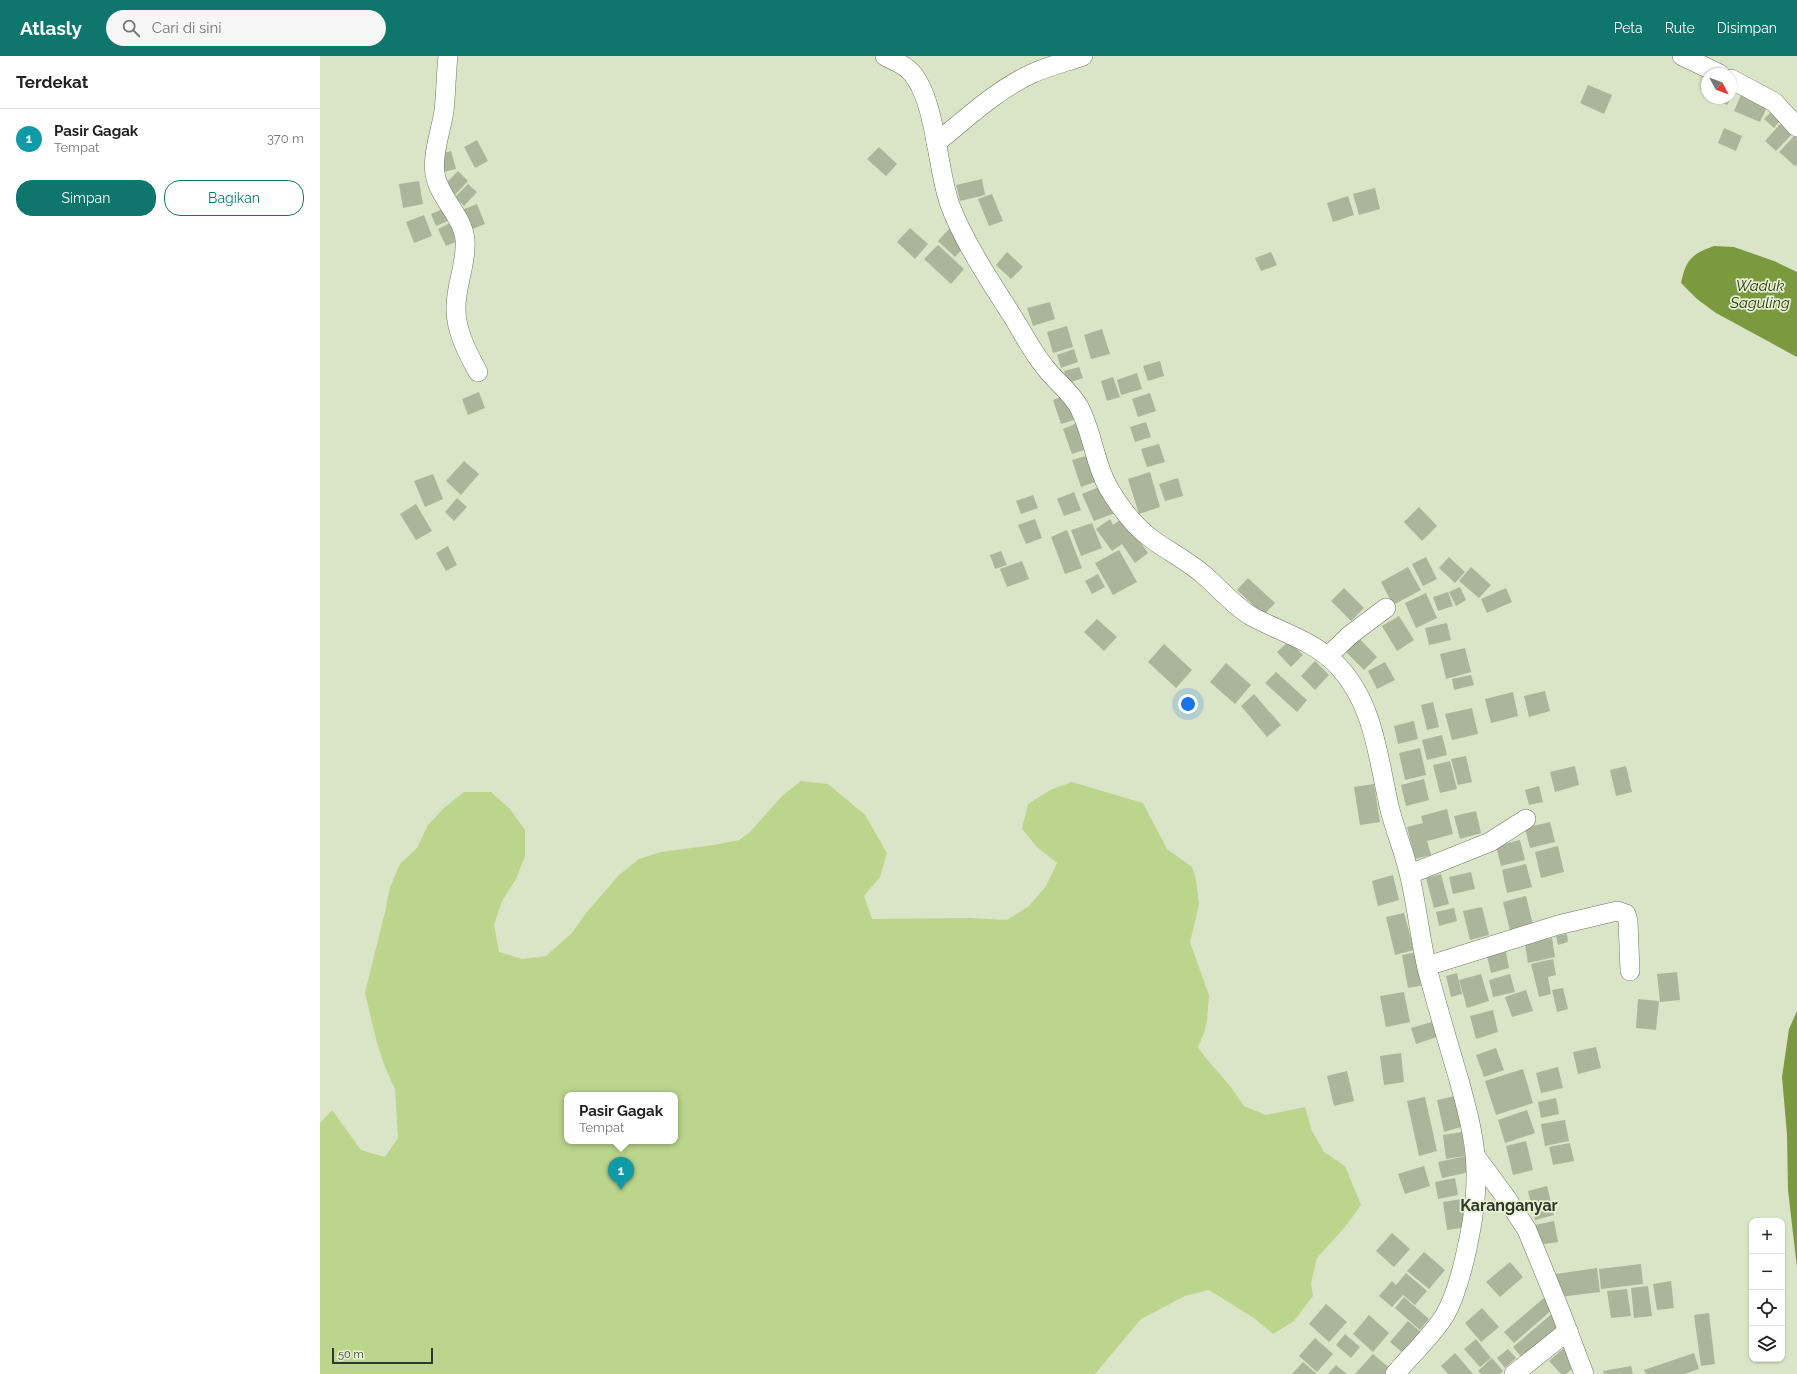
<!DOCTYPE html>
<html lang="id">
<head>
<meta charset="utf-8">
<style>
	body { margin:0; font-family:Raleway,sans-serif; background:#f6f6f6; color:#222 }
	.controls { position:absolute; right:12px; bottom:12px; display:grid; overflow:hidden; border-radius:8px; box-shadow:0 1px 3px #0004 }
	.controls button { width:36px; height:36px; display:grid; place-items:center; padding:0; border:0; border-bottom:1px solid #e0e0e0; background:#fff; color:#222; font:20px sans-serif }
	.compass { position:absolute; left:1381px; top:12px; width:36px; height:36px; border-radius:50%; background:#fff; box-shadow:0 1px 3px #0004; rotate:131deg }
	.scale { position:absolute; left:12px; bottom:10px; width:101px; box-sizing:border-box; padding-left:4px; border:2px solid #32362b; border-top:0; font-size:11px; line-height:14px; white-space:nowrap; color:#32362b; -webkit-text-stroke:3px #e7f2d5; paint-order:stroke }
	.you { position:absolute; left:868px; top:648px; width:14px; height:14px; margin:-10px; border:3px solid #fff; border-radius:50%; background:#1a73e8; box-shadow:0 0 0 6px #1a73e833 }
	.badge { display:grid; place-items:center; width:26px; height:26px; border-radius:50%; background:#0f766e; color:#fff; font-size:13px; font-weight:700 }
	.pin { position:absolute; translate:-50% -33px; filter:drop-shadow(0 1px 2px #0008) }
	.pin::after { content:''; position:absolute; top:21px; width:14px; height:12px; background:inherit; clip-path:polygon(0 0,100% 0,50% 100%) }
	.popup { position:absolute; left:244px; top:1036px; width:114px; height:52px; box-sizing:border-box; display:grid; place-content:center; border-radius:8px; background:#fff; filter:drop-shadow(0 1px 3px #0005); font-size:13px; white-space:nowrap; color:#767676 }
	.popup b { font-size:15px; color:#222 }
	.popup::after { content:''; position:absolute; left:50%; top:100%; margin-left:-8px; border:8px solid transparent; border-top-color:#fff }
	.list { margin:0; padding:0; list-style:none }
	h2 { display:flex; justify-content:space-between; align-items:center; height:52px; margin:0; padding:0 16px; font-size:17px }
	h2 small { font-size:13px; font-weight:400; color:#767676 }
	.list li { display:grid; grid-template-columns:26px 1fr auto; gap:12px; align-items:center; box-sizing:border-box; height:60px; padding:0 16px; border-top:1px solid #e0e0e0 }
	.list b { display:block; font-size:15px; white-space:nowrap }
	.list p { margin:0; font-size:13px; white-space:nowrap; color:#767676 }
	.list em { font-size:13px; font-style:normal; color:#767676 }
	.actions { display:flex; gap:8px; padding:12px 16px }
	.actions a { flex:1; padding:9px 0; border:1px solid #0f766e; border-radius:16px; text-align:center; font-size:14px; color:#0f766e }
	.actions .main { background:#0f766e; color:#fff }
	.icon { flex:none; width:22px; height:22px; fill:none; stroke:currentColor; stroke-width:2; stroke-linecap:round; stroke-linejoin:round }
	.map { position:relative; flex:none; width:1477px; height:1318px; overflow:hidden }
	header { display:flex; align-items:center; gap:24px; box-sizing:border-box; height:56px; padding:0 20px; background:#0f766e; color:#fff }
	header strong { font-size:19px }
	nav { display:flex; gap:22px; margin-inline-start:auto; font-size:14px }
	.search { width:280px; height:36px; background:#f6f6f6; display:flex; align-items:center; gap:10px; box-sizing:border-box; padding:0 14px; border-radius:22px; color:#767676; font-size:15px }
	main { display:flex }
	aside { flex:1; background:#fff }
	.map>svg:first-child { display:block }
	.green { fill:#bbd68c; fill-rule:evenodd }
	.water { fill:#7b993e }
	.building { fill:#aab599 }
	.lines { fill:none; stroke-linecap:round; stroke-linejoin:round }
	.minor-casing { stroke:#6e775e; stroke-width:20 }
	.minor { stroke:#fff; stroke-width:19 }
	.labels { text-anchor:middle; stroke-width:3.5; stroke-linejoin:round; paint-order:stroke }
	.water-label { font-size:15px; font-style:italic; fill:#2a3610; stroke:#e7f2d5 }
	.quarter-label { font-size:16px; font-weight:bold; fill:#32362b; stroke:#e7f2d5 }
</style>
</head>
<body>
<header>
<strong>Atlasly</strong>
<div class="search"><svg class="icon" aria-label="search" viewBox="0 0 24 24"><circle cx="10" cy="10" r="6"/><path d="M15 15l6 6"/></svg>Cari di sini</div>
<nav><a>Peta</a><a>Rute</a><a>Disimpan</a></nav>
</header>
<main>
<aside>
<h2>Terdekat<small></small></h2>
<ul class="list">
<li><span class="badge" style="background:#0f9aa8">1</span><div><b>Pasir Gagak</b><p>Tempat</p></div><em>370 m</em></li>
</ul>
<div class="actions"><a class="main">Simpan</a><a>Bagikan</a></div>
</aside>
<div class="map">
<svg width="1477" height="1318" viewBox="0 0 1477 1318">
	<rect width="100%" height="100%" fill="#dae5c8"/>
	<path class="green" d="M481,725L508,728L545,759L567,797L560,821L544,840L552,863L649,862L687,864L709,850L726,830L737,807L717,791L702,773L708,748L730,734L752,726L823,747L847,793L872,811L876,823L879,849L870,886L889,939L887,965L884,977L878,991L885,1001L910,1030L924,1050L946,1059L985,1051L992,1075L1004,1096L1025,1110L1041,1149L1025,1171L997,1202L991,1227L993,1240L974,1265L953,1278L934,1262L889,1234L865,1240L821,1263L775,1318H0V1067L12,1054L41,1094L65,1101L78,1082L75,1033L65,1011L57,987L45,937L65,856L70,831L80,808L97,792L108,769L124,752L144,736H171L190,753L205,774V800L196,823L182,845L174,869L179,896L202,903L226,900L252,877L266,857L299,819L319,803L341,796L394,789L419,784L429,777L462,740ZM247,1039H355V1085H247Z"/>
	<g class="water">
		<path d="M1394,190L1414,191L1454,205L1477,216V301L1396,257L1377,243L1361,227C1366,203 1372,198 1394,190Z"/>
		<path d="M1477,955V1212L1468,1134L1467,1078L1462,1021L1469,973Z"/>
	</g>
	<g class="building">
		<path d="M1268,29L1292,39L1284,58L1260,47Z"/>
		<path d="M1387,29V40L1383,38Z"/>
		<path d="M1423,34L1450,45L1440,66L1414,55Z"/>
		<path d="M1392,42H1411L1407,49Z"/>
		<path d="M1454,53L1463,61L1454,72L1444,63Z"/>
		<path d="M1461,67L1473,77L1456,95L1445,85Z"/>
		<path d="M1404,72L1422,80L1416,95L1398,87Z"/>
		<path d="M1475,79L1477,81V108L1475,110L1459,96Z"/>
		<path d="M157,84L168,105L155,112L144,91Z"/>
		<path d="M559,91L577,108L566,120L547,103Z"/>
		<path d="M131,95L136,113L124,116L120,98Z"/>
		<path d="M138,115L148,125L135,139L124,129Z"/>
		<path d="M662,123L665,139L640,145L636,129Z"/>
		<path d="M99,125L103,148L83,152L79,128Z"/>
		<path d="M148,128L157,136L144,150L135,141Z"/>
		<path d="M1055,132L1060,153L1039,159L1033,138Z"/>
		<path d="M672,138L683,165L669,170L658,143Z"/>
		<path d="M1028,140L1034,159L1013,166L1007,147Z"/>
		<path d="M157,148L165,168L150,174L142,154Z"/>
		<path d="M125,152L130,164L116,170L111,158Z"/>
		<path d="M104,159L112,180L94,187L86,166Z"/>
		<path d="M134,165L143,183L126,190L118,173Z"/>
		<path d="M590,172L608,188L595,203L577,186Z"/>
		<path d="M630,172L647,188L635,201L618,185Z"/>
		<path d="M618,189L644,213L631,228L604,203Z"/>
		<path d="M687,196L703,211L691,223L676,209Z"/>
		<path d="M951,196L957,209L941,215L935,202Z"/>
		<path d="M730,246L735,263L713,270L707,252Z"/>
		<path d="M747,270L753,291L733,297L727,276Z"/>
		<path d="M782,273L790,298L771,303L764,279Z"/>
		<path d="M754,293L758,306L741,312L737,299Z"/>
		<path d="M840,305L844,320L828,325L823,310Z"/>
		<path d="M759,311L763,322L748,327L744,315Z"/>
		<path d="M817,317L822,333L801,339L797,324Z"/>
		<path d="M793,321L800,341L787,345L781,325Z"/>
		<path d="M159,336L165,352L148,359L142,343Z"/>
		<path d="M830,337L836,355L818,361L812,343Z"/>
		<path d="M746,339L754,364L741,368L733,344Z"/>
		<path d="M826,366L831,381L815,386L810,371Z"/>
		<path d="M757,367L767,393L752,398L743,373Z"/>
		<path d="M839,388L845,406L827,411L821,393Z"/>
		<path d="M769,399L778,425L761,431L752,404Z"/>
		<path d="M144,405L159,418L141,439L126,425Z"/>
		<path d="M830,416L840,451L819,458L808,423Z"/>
		<path d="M113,418L123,443L105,451L94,425Z"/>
		<path d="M858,422L863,440L845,445L839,428Z"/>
		<path d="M784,429L795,457L774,465L762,438Z"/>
		<path d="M754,436L761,454L744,460L737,443Z"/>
		<path d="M713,439L718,452L701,458L696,445Z"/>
		<path d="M137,442L147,451L134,465L125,456Z"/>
		<path d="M96,448L112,475L96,484L80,458Z"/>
		<path d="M1099,451L1117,470L1102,485L1084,466Z"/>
		<path d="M803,462L828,497L815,507L802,488L792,495L776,473L790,463L793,469Z"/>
		<path d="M715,463L722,482L706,488L698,469Z"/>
		<path d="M772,467L782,492L761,500L751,474Z"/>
		<path d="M747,474L762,512L745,518L731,481Z"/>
		<path d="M128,490L137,509L126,515L116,497Z"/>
		<path d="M799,494L817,526L793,539L775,507Z"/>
		<path d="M681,495L687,509L675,513L670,499Z"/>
		<path d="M1106,501L1117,523L1103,530L1092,508Z"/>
		<path d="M1129,501L1145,516L1135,527L1119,512Z"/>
		<path d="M702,505L709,523L687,531L680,513Z"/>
		<path d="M1088,511L1101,534L1073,549L1061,526Z"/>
		<path d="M1151,511L1171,529L1159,542L1139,525Z"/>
		<path d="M778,518L785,531L772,538L765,525Z"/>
		<path d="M928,522L955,547L944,559L917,534Z"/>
		<path d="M1140,531L1146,544L1136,550L1129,536Z"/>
		<path d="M1024,532L1044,552L1031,565L1011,545Z"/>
		<path d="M1186,532L1192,546L1167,557L1161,543Z"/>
		<path d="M1128,536L1133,550L1118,555L1113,541Z"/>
		<path d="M1106,537L1117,562L1096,572L1085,547Z"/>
		<path d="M1079,560L1094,584L1077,595L1062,570Z"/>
		<path d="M777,563L797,581L784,595L764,576Z"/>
		<path d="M1127,567L1131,584L1109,589L1105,572Z"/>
		<path d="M1036,579L1057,601L1044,614L1023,593Z"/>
		<path d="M969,585L983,599L971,611L957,596Z"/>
		<path d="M844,588L872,614L856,632L828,606Z"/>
		<path d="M1145,592L1151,616L1126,623L1120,598Z"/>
		<path d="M995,605L1009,619L995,634L981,620Z"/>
		<path d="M1065,606L1075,624L1057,633L1048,615Z"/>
		<path d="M906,607L931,629L915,648L890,626Z"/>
		<path d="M956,616L987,644L977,656L945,627Z"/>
		<path d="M1151,619L1154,629L1134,634L1132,623Z"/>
		<path d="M1225,635L1230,655L1209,661L1204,640Z"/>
		<path d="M1193,636L1198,660L1171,667L1165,643Z"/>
		<path d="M934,638L961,669L947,681L921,650Z"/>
		<path d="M1113,646L1119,671L1107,674L1101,649Z"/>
		<path d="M1152,652L1158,678L1132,684L1125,658Z"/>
		<path d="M1094,665L1098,683L1078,688L1074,670Z"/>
		<path d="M1122,679L1127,699L1107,704L1102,684Z"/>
		<path d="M1100,692L1106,719L1085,724L1079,697Z"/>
		<path d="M1146,700L1152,726L1138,729L1131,703Z"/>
		<path d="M1130,705L1137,733L1120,737L1113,709Z"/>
		<path d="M1255,710L1259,729L1235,736L1230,716Z"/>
		<path d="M1306,710L1312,736L1296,740L1290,714Z"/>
		<path d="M1104,723L1109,744L1086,750L1081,729Z"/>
		<path d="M1054,728L1060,766L1040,769L1034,731Z"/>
		<path d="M1219,730L1223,746L1209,749L1205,734Z"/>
		<path d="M1127,753L1133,778L1107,785L1111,799L1095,803L1087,771L1103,767L1101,760Z"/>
		<path d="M1156,755L1161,777L1140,783L1134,760Z"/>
		<path d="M1230,766L1235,786L1210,792L1205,772Z"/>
		<path d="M1200,784L1205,804L1181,810L1176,790Z"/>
		<path d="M1238,790L1244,816L1221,822L1215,796Z"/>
		<path d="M1206,808L1212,831L1187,837L1182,814Z"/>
		<path d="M1151,816L1155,833L1133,838L1129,821Z"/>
		<path d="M1121,818L1129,848L1114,852L1106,822Z"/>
		<path d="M1073,819L1079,844L1058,850L1052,825Z"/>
		<path d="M1206,840L1213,869L1190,875L1183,846Z"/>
		<path d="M1162,851L1169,879L1150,884L1143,855Z"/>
		<path d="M1134,852L1137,865L1119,870L1116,856Z"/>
		<path d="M1084,857L1094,894L1075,899L1066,861Z"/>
		<path d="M1247,878L1248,886L1238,889L1236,880Z"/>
		<path d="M1232,882L1235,901L1208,907L1205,888Z"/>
		<path d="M1097,896L1104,929L1088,932L1082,899Z"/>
		<path d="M1186,896L1189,912L1171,917L1167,900Z"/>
		<path d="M1233,903L1236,919L1228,921L1231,938L1219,941L1211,908Z"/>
		<path d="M1357,916L1360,944L1340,946L1337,918Z"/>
		<path d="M1137,917L1142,938L1131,941L1126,920Z"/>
		<path d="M1161,918L1169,945L1147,952L1139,924Z"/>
		<path d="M1190,918L1195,936L1173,941L1169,924Z"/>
		<path d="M1243,932L1248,953L1237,956L1232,934Z"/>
		<path d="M1206,934L1213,955L1192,961L1185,941Z"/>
		<path d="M1084,936L1090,966L1066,971L1060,940Z"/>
		<path d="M1318,943L1339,945L1336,974L1316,972Z"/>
		<path d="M1173,954L1178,976L1156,983L1150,960Z"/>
		<path d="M1118,964L1123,979L1096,988L1091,972Z"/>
		<path d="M1276,991L1281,1012L1258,1018L1253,996Z"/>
		<path d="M1176,992L1184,1014L1164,1021L1156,999Z"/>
		<path d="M1081,997L1084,1026L1064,1029L1060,1000Z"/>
		<path d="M1238,1011L1243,1032L1221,1037L1216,1017Z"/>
		<path d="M1203,1013L1213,1047L1176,1059L1165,1025Z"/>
		<path d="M1027,1015L1034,1045L1014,1050L1007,1020Z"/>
		<path d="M1135,1040L1141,1071L1124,1076L1117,1044Z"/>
		<path d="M1105,1041L1117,1095L1099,1100L1087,1045Z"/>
		<path d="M1236,1042L1239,1058L1221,1062L1218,1046Z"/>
		<path d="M1207,1054L1215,1077L1185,1087L1178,1064Z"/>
		<path d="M1245,1064L1249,1085L1225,1090L1221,1068Z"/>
		<path d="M1142,1076L1145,1100L1126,1103L1123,1079Z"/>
		<path d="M1206,1085L1213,1114L1193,1119L1186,1090Z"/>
		<path d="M1250,1087L1254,1105L1233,1109L1229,1091Z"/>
		<path d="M1146,1100L1150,1116L1122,1122L1118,1106Z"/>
		<path d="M1104,1110L1110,1130L1085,1138L1078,1118Z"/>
		<path d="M1135,1122L1138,1139L1118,1143L1115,1126Z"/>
		<path d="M1227,1130L1234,1159L1215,1164L1208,1135Z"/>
		<path d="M1142,1143L1147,1171L1127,1174L1123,1146Z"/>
		<path d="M1234,1165L1238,1186L1218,1189L1215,1169Z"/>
		<path d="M1072,1177L1090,1193L1074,1211L1056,1195Z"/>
		<path d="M1104,1196L1125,1214L1109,1233L1087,1215Z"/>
		<path d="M1190,1206L1203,1221L1180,1241L1166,1226Z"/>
		<path d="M1321,1208L1323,1228L1281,1233L1279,1213Z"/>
		<path d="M1277,1212L1280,1236L1239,1241L1236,1218Z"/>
		<path d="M1086,1217L1107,1235L1095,1249L1083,1239L1072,1251L1059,1240L1072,1225L1076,1229Z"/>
		<path d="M1351,1225L1354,1252L1337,1254L1333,1228Z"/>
		<path d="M1328,1230L1332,1260L1314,1262L1311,1232Z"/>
		<path d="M1307,1233L1311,1260L1291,1262L1287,1235Z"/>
		<path d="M1084,1241L1109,1263L1100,1274L1075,1252Z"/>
		<path d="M1225,1241L1234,1252L1194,1287L1184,1276Z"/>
		<path d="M1006,1248L1027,1266L1009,1286L989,1268Z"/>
		<path d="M1162,1252L1179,1271L1161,1286L1145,1267Z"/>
		<path d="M1234,1256L1244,1267L1203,1303L1193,1291Z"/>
		<path d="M1389,1257L1395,1308L1381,1310L1374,1259Z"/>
		<path d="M1049,1259L1069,1277L1053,1296L1033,1278Z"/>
		<path d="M1088,1265L1102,1277L1084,1298L1070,1286Z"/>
		<path d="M1025,1278L1040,1291L1031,1302L1016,1289Z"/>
		<path d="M995,1282L1013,1298L997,1316L979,1300Z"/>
		<path d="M1156,1283L1171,1302L1160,1311L1144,1293Z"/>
		<path d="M1245,1291L1259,1307L1246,1318H1241L1229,1305Z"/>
		<path d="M1188,1293L1196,1302L1185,1312L1177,1302Z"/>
		<path d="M1135,1297L1153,1318H1128L1121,1310Z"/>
		<path d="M1374,1297L1379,1313L1365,1318H1326L1324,1314Z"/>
		<path d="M1053,1298L1073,1315L1070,1318H1035Z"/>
		<path d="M1172,1302L1183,1315L1180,1318H1161L1158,1315Z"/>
		<path d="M983,1306L997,1318H972Z"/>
		<path d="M1016,1309L1027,1318H1008Z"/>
		<path d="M1311,1310L1313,1318H1284L1283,1315Z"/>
	</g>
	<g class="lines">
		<defs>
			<g id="minor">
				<path d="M128,0C126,18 126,37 124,55C121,75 112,98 115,118C119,142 143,160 145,184C147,208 135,230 136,254C136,275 148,298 158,316"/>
				<path d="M565,0C574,5 585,9 591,16C616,43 617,114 630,149C644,186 670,225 691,258C702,275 711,294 724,310C735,325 750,335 759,351C773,377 774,406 788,431C799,450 815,471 833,484C850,496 869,506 884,519C900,533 913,549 931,560C960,576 995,585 1018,610C1055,649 1058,704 1070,754C1076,777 1085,798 1090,821C1097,851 1100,882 1107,912C1117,950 1128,987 1139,1024C1148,1057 1157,1090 1156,1123C1156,1158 1142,1229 1125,1259C1112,1280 1091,1299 1075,1318"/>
				<path d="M1362,0L1400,18"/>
				<path d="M1411,23L1454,46L1477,71"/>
				<path d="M616,87C646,63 675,35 711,18C728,10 746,6 763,0"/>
				<path d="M1008,600L1030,579L1066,552"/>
				<path d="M1090,818L1170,786L1206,763"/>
				<path d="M1107,910L1238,869L1297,855L1306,858L1308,865L1310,915"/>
				<path d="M1156,1101L1187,1143L1207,1174L1241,1257L1264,1318"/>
				<path d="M1194,1318L1248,1275"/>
			</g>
		</defs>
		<use href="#minor" class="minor-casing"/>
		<use href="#minor" class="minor"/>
	</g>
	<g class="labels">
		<g class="water-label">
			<text x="1440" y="235">Waduk<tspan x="1440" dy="17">Saguling</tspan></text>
		</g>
		<g class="quarter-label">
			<text x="1189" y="1155">Karanganyar</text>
		</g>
	</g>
</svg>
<div class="controls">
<button>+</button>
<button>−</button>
<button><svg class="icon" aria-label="locate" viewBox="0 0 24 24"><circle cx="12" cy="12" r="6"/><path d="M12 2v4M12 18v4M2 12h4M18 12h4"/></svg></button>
<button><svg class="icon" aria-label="layers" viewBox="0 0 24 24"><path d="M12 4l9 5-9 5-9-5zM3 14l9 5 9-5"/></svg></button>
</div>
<svg class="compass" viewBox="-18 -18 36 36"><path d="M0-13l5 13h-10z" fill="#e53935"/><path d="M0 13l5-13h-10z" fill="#767676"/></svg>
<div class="scale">50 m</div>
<div class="you"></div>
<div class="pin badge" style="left:301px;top:1134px;background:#0f9aa8">1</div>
<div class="popup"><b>Pasir Gagak</b>Tempat</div>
</div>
</main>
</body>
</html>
